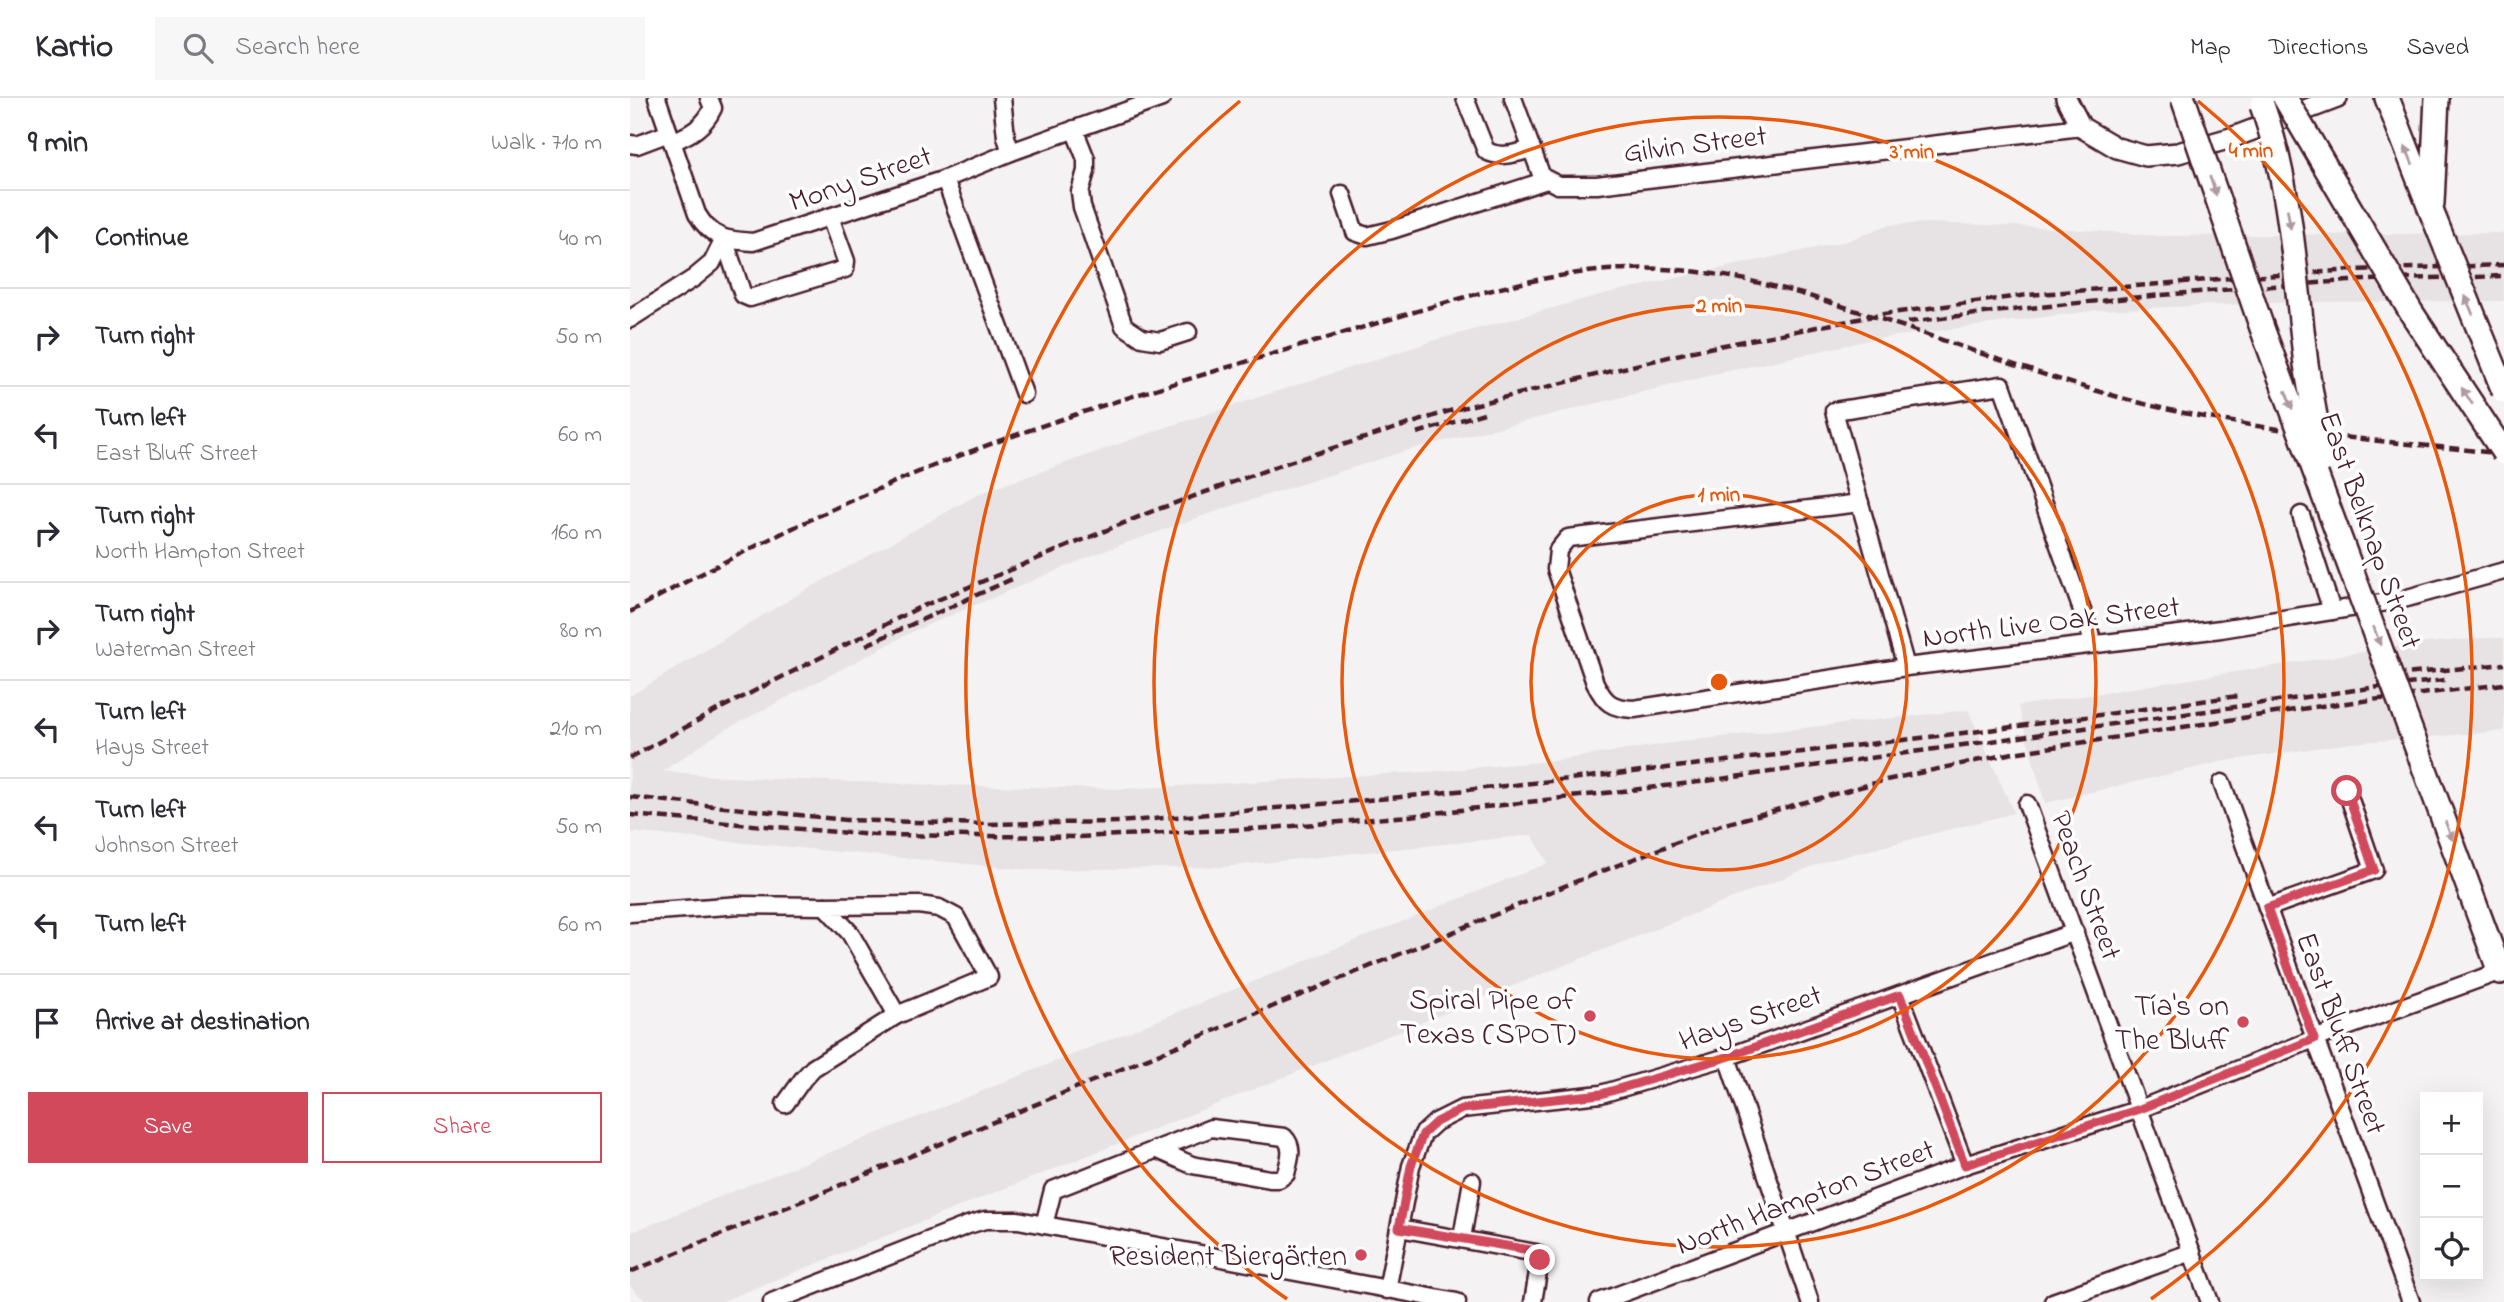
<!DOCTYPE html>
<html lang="en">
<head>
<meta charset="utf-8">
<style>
	body { margin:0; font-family:"Indie Flower",sans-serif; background:#f7f7f7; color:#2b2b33 }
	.controls { position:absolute; right:21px; bottom:21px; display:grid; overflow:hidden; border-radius:0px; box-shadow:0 7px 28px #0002 }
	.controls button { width:63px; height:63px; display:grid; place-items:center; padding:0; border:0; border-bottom:2px solid #e1e1e2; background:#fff; color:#2b2b33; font:35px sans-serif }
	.stop { position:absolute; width:21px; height:21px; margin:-16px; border:5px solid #d1495b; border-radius:50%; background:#fff }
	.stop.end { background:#d1495b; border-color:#fff; box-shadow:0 2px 7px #0008 }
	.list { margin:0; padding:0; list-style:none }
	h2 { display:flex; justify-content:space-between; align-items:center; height:91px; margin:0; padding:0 28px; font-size:30px }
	h2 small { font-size:23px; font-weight:400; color:#7c7c81 }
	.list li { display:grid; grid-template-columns:46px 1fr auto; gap:21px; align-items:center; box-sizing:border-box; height:98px; padding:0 28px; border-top:2px solid #e1e1e2 }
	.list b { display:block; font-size:26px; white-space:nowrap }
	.list p { margin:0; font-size:23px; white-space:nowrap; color:#7c7c81 }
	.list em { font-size:23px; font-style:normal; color:#7c7c81 }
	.actions { display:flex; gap:14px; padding:21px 28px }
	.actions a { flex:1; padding:16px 0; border:2px solid #d1495b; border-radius:0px; text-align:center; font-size:24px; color:#d1495b }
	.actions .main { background:#d1495b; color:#fff }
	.icon { flex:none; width:38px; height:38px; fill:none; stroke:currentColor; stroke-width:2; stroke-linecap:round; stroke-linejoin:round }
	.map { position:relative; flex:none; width:1874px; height:1204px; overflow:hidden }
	header { display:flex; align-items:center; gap:42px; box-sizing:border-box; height:98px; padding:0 35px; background:#fff; border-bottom:2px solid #e1e1e2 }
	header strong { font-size:33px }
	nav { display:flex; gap:38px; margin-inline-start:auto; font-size:24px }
	.search { width:490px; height:63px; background:#f7f7f7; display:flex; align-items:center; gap:18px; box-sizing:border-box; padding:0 24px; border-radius:0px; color:#7c7c81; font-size:26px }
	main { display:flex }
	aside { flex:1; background:#fff }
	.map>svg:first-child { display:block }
	.built { fill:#e7e2e3 }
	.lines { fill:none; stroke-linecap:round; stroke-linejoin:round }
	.minor-casing { stroke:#4a1f2b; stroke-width:21 }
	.major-casing { stroke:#4a1f2b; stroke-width:24 }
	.highway-casing { stroke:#4a1f2b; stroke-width:28 }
	.minor { stroke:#fff; stroke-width:16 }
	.major { stroke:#fff; stroke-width:19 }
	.highway { stroke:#fff; stroke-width:23 }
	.rail { stroke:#4a1f2b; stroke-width:4.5; stroke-dasharray:10 5; stroke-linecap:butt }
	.highway-bridge-casing { stroke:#4a1f2b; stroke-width:28; stroke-linecap:butt }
	.highway-bridge { stroke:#fff; stroke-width:23 }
	.oneway { fill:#ae9aa0 }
	.route { stroke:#d1495b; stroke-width:9 }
	.ring { fill:none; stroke:#e8590c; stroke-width:3.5 }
	.poi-dot { fill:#d1495b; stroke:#fff; stroke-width:2.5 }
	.labels { text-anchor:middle; stroke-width:7; stroke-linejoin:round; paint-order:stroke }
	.street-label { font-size:30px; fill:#4a1f2b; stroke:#fff }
	.poi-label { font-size:30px; fill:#4a1f2b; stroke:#fff; text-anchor:end }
	.centre { fill:#e8590c; stroke:#fff; stroke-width:3.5 }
	.ring-label { font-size:21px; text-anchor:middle; font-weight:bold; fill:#e8590c; stroke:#fff; stroke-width:7; stroke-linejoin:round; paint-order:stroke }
</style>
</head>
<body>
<header>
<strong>Kartio</strong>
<div class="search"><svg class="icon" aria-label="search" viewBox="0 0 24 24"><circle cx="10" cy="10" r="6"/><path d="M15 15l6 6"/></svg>Search here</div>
<nav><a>Map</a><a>Directions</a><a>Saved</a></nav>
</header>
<main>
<aside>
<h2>9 min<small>Walk · 710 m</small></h2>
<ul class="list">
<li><svg class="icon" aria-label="ahead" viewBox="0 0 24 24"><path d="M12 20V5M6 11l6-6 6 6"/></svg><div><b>Continue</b></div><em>40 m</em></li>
<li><svg class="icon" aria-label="right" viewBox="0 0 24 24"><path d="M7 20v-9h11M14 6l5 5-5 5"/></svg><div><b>Turn right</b></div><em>50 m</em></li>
<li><svg class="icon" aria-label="left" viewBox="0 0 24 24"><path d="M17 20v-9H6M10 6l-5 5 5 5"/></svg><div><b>Turn left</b><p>East Bluff Street</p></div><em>60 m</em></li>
<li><svg class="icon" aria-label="right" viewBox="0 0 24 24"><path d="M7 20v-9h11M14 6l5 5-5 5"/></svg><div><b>Turn right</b><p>North Hampton Street</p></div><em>160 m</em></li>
<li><svg class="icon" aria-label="right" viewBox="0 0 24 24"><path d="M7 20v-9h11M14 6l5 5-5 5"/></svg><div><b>Turn right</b><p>Waterman Street</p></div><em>80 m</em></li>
<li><svg class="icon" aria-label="left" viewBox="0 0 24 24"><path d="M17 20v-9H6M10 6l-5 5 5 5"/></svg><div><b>Turn left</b><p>Hays Street</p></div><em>210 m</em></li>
<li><svg class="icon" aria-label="left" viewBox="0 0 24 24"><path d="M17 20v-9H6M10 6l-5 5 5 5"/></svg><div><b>Turn left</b><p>Johnson Street</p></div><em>50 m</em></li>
<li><svg class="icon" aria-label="left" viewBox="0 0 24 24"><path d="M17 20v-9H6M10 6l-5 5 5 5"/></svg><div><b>Turn left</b></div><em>60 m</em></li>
<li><svg class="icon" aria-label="arrive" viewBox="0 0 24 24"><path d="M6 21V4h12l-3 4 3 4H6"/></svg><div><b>Arrive at destination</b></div></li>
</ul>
<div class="actions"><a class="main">Save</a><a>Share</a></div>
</aside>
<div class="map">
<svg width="1874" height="1204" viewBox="0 0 1874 1204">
	<rect width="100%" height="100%" fill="#f4f2f2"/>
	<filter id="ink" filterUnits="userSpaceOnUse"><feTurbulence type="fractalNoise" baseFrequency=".0143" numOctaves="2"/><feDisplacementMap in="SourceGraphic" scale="14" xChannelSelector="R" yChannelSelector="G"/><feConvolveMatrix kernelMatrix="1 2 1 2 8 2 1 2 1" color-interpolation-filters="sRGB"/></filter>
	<g filter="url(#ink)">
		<g class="built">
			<path d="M1299,125L1429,130L1528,138L1874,135V203L1661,204L1469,212L1244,241L1094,274L778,352L590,412L468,455L286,532L89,635L33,673L94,679L303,687L495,691L811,673L922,663L1056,643L1338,612L1384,715L1196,763L90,1204H17L0,1188V1135L918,765L902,737L591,769L401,772L0,734V598L167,497L351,395L537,329L806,242L974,196L1217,143L1258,127Z"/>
			<path d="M1854,540H1874V633L1721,645L1595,663L1415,705L1388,608L1777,547Z"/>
		</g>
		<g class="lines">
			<defs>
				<g id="minor">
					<path d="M27,0L67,116C82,141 96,142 123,144L315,81L381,54L532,0"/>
					<path d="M372,0L376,39L381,54"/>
					<path d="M835,0L856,53C872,61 886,55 902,51"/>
					<path d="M883,0L912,79L928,87H967L1451,29"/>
					<path d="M444,31L456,61V73L450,94L452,109L494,228L512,240L530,243L558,234"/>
					<path d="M42,44C61,36 74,29 83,10L79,0"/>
					<path d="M0,46L7,47L39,35"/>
					<path d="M315,81L394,296"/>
					<path d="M712,96L725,134L737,138L762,132L917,82"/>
					<path d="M94,141L113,197L120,200L215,171L216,163L200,119"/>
					<path d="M0,221L64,180L82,165L94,141"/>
					<path d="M1230,405L938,440L928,452L926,471L965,585C975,605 981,610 1004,611L1276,569L1591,531L1770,502L1874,473"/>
					<path d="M1671,417L1702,513"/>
					<path d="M1276,569L1204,313L1372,287L1464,546"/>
					<path d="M1592,685L1781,1204"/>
					<path d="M1397,706L1580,1204"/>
					<path d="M289,807L309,810L326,819L359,879L267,917L220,835L195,808Z"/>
					<path d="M1637,810L1744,772L1717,693"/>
					<path d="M0,815L110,807L195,808"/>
					<path d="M1270,897L1335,1067"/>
					<path d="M1097,959L1180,1204"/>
					<path d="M155,1006L173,981L183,970L267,917"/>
					<path d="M414,1127L423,1092L581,1030L654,1039C665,1050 659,1062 656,1076L649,1081H640L562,1067L526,1051"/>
					<path d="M769,1130L906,1155L910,1162L903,1204"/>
					<path d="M832,1140L842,1083"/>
					<path d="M757,1192L781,1068L793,1036L806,1024L832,1011L971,996L1097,959L1445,834"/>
					<path d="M142,1204L338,1127L355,1122H388L827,1204"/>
					<path d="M969,1204L1335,1067L1510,1011L1684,941L1874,872"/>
					<path d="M1423,1204L1562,1154"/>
				</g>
				<path id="major" d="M1436,0L1451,29L1487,50L1516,58L1548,55L1601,40L1707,0"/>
				<g id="highway">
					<path d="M1757,0L1802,115"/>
					<path d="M1802,105L1807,0"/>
					<path d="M1794,669L1870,874"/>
				</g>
			</defs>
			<use href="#minor" class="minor-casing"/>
			<use href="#major" class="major-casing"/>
			<use href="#highway" class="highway-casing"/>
			<use href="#minor" class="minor"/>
			<use href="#major" class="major"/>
			<use href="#highway" class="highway"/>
			<g class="rail">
				<path d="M1278,224C1425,206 1572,192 1719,183C1771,180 1822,180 1874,178"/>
				<path d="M787,335L854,315"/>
				<path d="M0,514C89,465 181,419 274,380C417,320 566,279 714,235C827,202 940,160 1060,173C1126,180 1188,200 1251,221C1328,247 1406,276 1485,298C1610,334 1745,341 1874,356"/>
				<path d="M236,547L382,481"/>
				<path d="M1765,577L1874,566"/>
				<path d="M0,660L89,611L288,510L523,413L656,365L823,312L1063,253L1254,216L1398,197L1589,181L1723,172L1874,167"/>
				<path d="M0,699L216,722L354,726L489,724L771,699L986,676L1375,630L1608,598"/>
				<path d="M0,717L244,737L449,739L640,730L779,718L1069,684L1740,590L1815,582"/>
				<path d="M0,1174L937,787L1091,727L1256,682L1383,655L1691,608L1874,586"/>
			</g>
			<defs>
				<g id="highway-bridge">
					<path d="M1553,0L1632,230L1794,669"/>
					<path d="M1655,0L1781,214L1874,355"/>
					<path d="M1632,7C1662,90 1665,179 1676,266C1681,298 1687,330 1694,362"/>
					<path d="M1802,115L1874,293"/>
				</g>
			</defs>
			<use href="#highway-bridge" class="highway-bridge-casing"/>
			<use href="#highway-bridge" class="highway-bridge"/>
		</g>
		<defs><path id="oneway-solid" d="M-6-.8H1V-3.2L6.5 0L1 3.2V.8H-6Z" transform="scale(1.75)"/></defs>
		<g class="oneway">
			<use href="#oneway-solid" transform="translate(1779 57) rotate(-112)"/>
			<use href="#oneway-solid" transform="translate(1583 88) rotate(71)"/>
			<use href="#oneway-solid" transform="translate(1659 121) rotate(81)"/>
			<use href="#oneway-solid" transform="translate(1839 207) rotate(-112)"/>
			<use href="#oneway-solid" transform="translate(1837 298) rotate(-123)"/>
			<use href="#oneway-solid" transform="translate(1659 302) rotate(69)"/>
			<use href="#oneway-solid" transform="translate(1747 538) rotate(70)"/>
			<use href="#oneway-solid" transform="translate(1819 733) rotate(69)"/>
		</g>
	</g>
	<g class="lines" filter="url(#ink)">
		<path class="route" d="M910,1162L906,1155L900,1152L769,1130L781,1068L793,1036L806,1024L832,1011L971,996L1097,959L1270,897L1335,1067L1510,1011L1684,941L1637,810L1744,772L1717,693"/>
	</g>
	<g class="ring">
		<circle cx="1089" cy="584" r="188"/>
		<circle cx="1089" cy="584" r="377"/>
		<circle cx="1089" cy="584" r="565"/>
		<path d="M657 1201A753 753 0 0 1 610 3M1568 3A753 753 0 0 1 1521 1201"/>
	</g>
	<g class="poi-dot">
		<circle cx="960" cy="918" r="7"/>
		<circle cx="1613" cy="924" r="7"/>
		<circle cx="731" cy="1157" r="7"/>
	</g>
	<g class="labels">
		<g class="street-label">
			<text transform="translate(1065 45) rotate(-7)" y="10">Gilvin Street</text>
			<text transform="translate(230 80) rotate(-19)" y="10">Mony Street</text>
			<text transform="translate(1741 432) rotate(70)" y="10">East Belknap Street</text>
			<text transform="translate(1421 523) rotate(-7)" y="10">North Live Oak Street</text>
			<text transform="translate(1457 787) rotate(70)" y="10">Peach Street</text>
			<text transform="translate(1120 919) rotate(-19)" y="10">Hays Street</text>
			<text transform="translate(1712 935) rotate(70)" y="10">East Bluff Street</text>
			<text transform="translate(1175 1098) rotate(-21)" y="10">North Hampton Street</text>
		</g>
		<g class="poi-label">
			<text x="946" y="911">Spiral Pipe of<tspan x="946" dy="34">Texas (SPOT)</tspan></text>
			<text x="1599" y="917">Tía's on<tspan x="1599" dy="34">The Bluff</tspan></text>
			<text x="717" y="1167">Resident Biergärten</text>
		</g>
	</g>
	<circle cx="1089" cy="584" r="10" class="centre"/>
	<g class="ring-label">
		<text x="1621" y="59">4 min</text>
		<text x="1282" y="60">3 min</text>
		<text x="1089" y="214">2 min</text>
		<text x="1089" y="403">1 min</text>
	</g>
</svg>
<div class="controls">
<button>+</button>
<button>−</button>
<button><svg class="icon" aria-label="locate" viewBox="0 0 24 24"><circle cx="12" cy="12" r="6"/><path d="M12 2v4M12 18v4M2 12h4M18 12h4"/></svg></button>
</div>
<div class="stop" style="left:1717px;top:693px"></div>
<div class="stop end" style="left:910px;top:1162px"></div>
</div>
</main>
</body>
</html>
